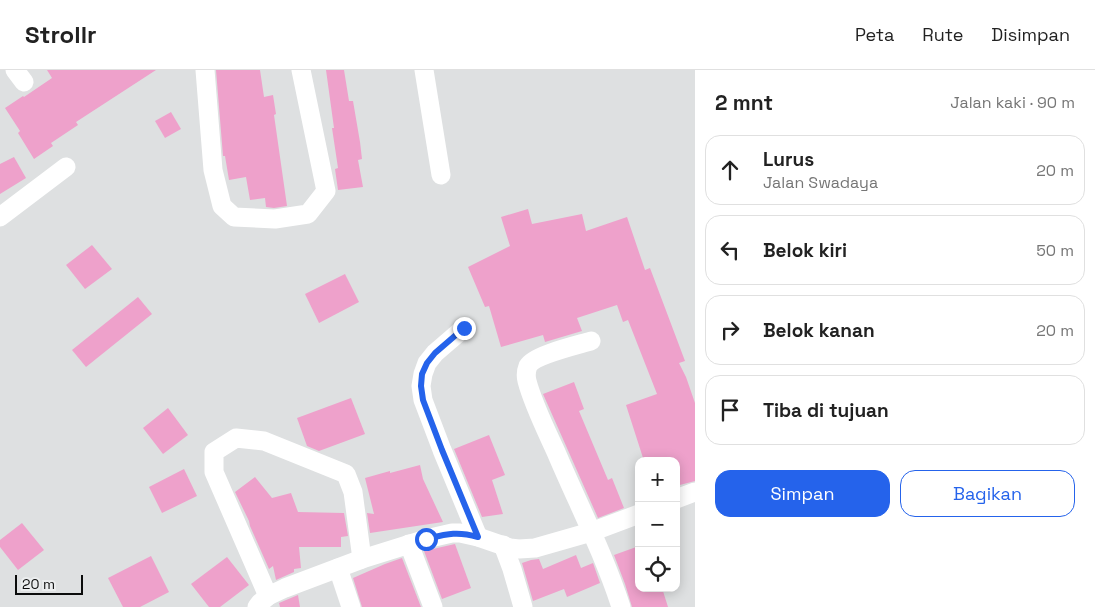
<!DOCTYPE html>
<html lang="id">
<head>
<meta charset="utf-8">
<style>
	body { margin:0; font-family:"Space Grotesk",sans-serif; background:#f2f2f2; color:#222 }
	.controls { position:absolute; right:15px; bottom:15px; display:grid; overflow:hidden; border-radius:10px; box-shadow:0 2px 12px #0003 }
	.controls button { width:45px; height:45px; display:grid; place-items:center; padding:0; border:0; border-bottom:1px solid #e0e0e0; background:#fff; color:#222; font:25px sans-serif }
	.scale { position:absolute; left:15px; bottom:12px; width:68px; box-sizing:border-box; padding-left:5px; border:2px solid #0b0c0c; border-top:0; font-size:14px; line-height:18px; white-space:nowrap; color:#0b0c0c; -webkit-text-stroke:4px #ebedee; paint-order:stroke }
	.stop { position:absolute; width:15px; height:15px; margin:-11px; border:4px solid #2563eb; border-radius:50%; background:#fff }
	.stop.end { background:#2563eb; border-color:#fff; box-shadow:0 1px 5px #0008 }
	.list { margin:0; padding:0; list-style:none }
	h2 { display:flex; justify-content:space-between; align-items:center; height:65px; margin:0; padding:0 20px; font-size:21px }
	h2 small { font-size:16px; font-weight:400; color:#767676 }
	.list li { display:grid; grid-template-columns:32px 1fr auto; gap:15px; align-items:center; box-sizing:border-box; height:70px; margin:0 10px 10px; padding:0 10px; border:1px solid #e0e0e0; border-radius:15px }
	.list b { display:block; font-size:19px; white-space:nowrap }
	.list p { margin:0; font-size:16px; white-space:nowrap; color:#767676 }
	.list em { font-size:16px; font-style:normal; color:#767676 }
	.actions { display:flex; gap:10px; padding:15px 20px }
	.actions a { flex:1; padding:11px 0; border:1px solid #2563eb; border-radius:15px; text-align:center; font-size:18px; color:#2563eb }
	.actions .main { background:#2563eb; color:#fff }
	.icon { flex:none; width:28px; height:28px; fill:none; stroke:currentColor; stroke-width:2; stroke-linecap:round; stroke-linejoin:round }
	.map { position:relative; flex:none; width:695px; height:537px; overflow:hidden }
	header { display:flex; align-items:center; gap:30px; box-sizing:border-box; height:70px; padding:0 25px; background:#fff; border-bottom:1px solid #e0e0e0 }
	header strong { font-size:24px }
	nav { display:flex; gap:28px; margin-inline-start:auto; font-size:18px }
	main { display:flex }
	aside { flex:1; background:#fff }
	.map>svg:first-child { display:block }
	.building { fill:#eea1cb }
	.lines { fill:none; stroke-linecap:round; stroke-linejoin:round }
	.minor { stroke:#fff; stroke-width:19 }
	.route { stroke:#2563eb; stroke-width:6 }
</style>
</head>
<body>
<header>
<strong>Strollr</strong>
<nav><a>Peta</a><a>Rute</a><a>Disimpan</a></nav>
</header>
<main>
<div class="map">
<svg width="695" height="537" viewBox="0 0 695 537">
	<rect width="100%" height="100%" fill="#dee0e1"/>
	<g class="building">
		<path d="M47,0H156L76,52L78,55L51,73L53,76L34,89L18,63L20,61L5,38L23,26L24,27L52,8Z"/>
		<path d="M216,0H260L264,27L273,25L276,44L274,45L287,136L274,138L266,137L265,128L250,130L246,107L229,110L225,86H223Z"/>
		<path d="M326,0H344L349,31H353L360,72L362,89L358,90L363,117L338,120L335,99L338,98L332,58H334Z"/>
		<path d="M171,42L181,59L165,68L155,51Z"/>
		<path d="M14,87L26,108L0,124V94Z"/>
		<path d="M528,139L532,154L582,144L586,161L627,147L645,200L650,198L685,291L679,293L686,307L695,333V411L676,416V391H644L626,335L657,324L628,250L623,252L617,235L577,248L582,261L545,272L543,265L501,277L489,236L485,237L468,197L510,176L501,147Z"/>
		<path d="M92,175L112,199L85,219L66,195Z"/>
		<path d="M345,204L359,232L319,253L305,224Z"/>
		<path d="M138,227L152,244L86,297L72,280Z"/>
		<path d="M574,312L584,339L579,341L608,410L612,408L624,438L598,448L543,324Z"/>
		<path d="M351,328L365,364L319,381L307,376L297,348Z"/>
		<path d="M168,338L188,365L163,384L143,358Z"/>
		<path d="M489,365L505,405L492,410L503,444L482,447L454,379Z"/>
		<path d="M420,395L423,409L443,452L370,463L367,443L374,444L365,408L390,401V403Z"/>
		<path d="M184,399L197,426L162,443L149,417Z"/>
		<path d="M255,407L272,428L291,423L298,442L344,443L348,466L341,467V477H299L301,498L294,499V502L276,510L273,496L269,499L250,456L249,451L235,422Z"/>
		<path d="M22,453L44,480L18,500L0,477V470Z"/>
		<path d="M455,474L471,518L442,529L424,481Z"/>
		<path d="M639,476V518H662L668,537H632L625,514L614,485Z"/>
		<path d="M576,485L581,498L593,493L600,513L567,527L564,519L533,531L522,493L531,490L539,489L543,499Z"/>
		<path d="M151,486L169,522L140,537H123L108,508Z"/>
		<path d="M227,487L249,515L220,537H209L191,514Z"/>
		<path d="M402,488L421,537H362L353,508L385,494Z"/>
		<path d="M298,525L300,537H280L279,533Z"/>
	</g>
	<g class="lines">
		<g class="minor">
			<path d="M15,0L24,12"/>
			<path d="M205,0L213,100L222,136L234,147L275,149L308,144L326,121L301,0"/>
			<path d="M424,0L441,105"/>
			<path d="M0,147L66,97"/>
			<path d="M464,258L435,283L427,293L423,304L421,316L423,330L442,380L478,467"/>
			<path d="M591,271C578,275 534,285 528,296C526,301 526,307 527,311C533,334 546,360 556,382C578,434 604,484 621,537"/>
			<path d="M676,429L695,422"/>
			<path d="M409,474L433,537"/>
			<path d="M503,475L512,499L523,537"/>
			<path d="M338,498L351,537"/>
			<path d="M268,526L214,402V382L236,368L264,371L346,404L353,422L362,489"/>
			<path d="M257,537L260,533L268,526L285,518L362,489L426,469L452,463H460L478,467L510,478L519,479L535,478L591,462L639,444"/>
		</g>
	</g>
	<g class="lines">
		<path class="route" d="M426,469C447,464 457,461 478,467L442,380L423,330L421,316L422,304L427,293L435,283L464,258"/>
	</g>
</svg>
<div class="controls">
<button>+</button>
<button>−</button>
<button><svg class="icon" aria-label="locate" viewBox="0 0 24 24"><circle cx="12" cy="12" r="6"/><path d="M12 2v4M12 18v4M2 12h4M18 12h4"/></svg></button>
</div>
<div class="scale">20 m</div>
<div class="stop" style="left:426px;top:469px"></div>
<div class="stop end" style="left:464px;top:258px"></div>
</div>
<aside>
<h2>2 mnt<small>Jalan kaki · 90 m</small></h2>
<ul class="list">
<li><svg class="icon" aria-label="ahead" viewBox="0 0 24 24"><path d="M12 20V5M6 11l6-6 6 6"/></svg><div><b>Lurus</b><p>Jalan Swadaya</p></div><em>20 m</em></li>
<li><svg class="icon" aria-label="left" viewBox="0 0 24 24"><path d="M17 20v-9H6M10 6l-5 5 5 5"/></svg><div><b>Belok kiri</b></div><em>50 m</em></li>
<li><svg class="icon" aria-label="right" viewBox="0 0 24 24"><path d="M7 20v-9h11M14 6l5 5-5 5"/></svg><div><b>Belok kanan</b></div><em>20 m</em></li>
<li><svg class="icon" aria-label="arrive" viewBox="0 0 24 24"><path d="M6 21V4h12l-3 4 3 4H6"/></svg><div><b>Tiba di tujuan</b></div></li>
</ul>
<div class="actions"><a class="main">Simpan</a><a>Bagikan</a></div>
</aside>
</main>
</body>
</html>
